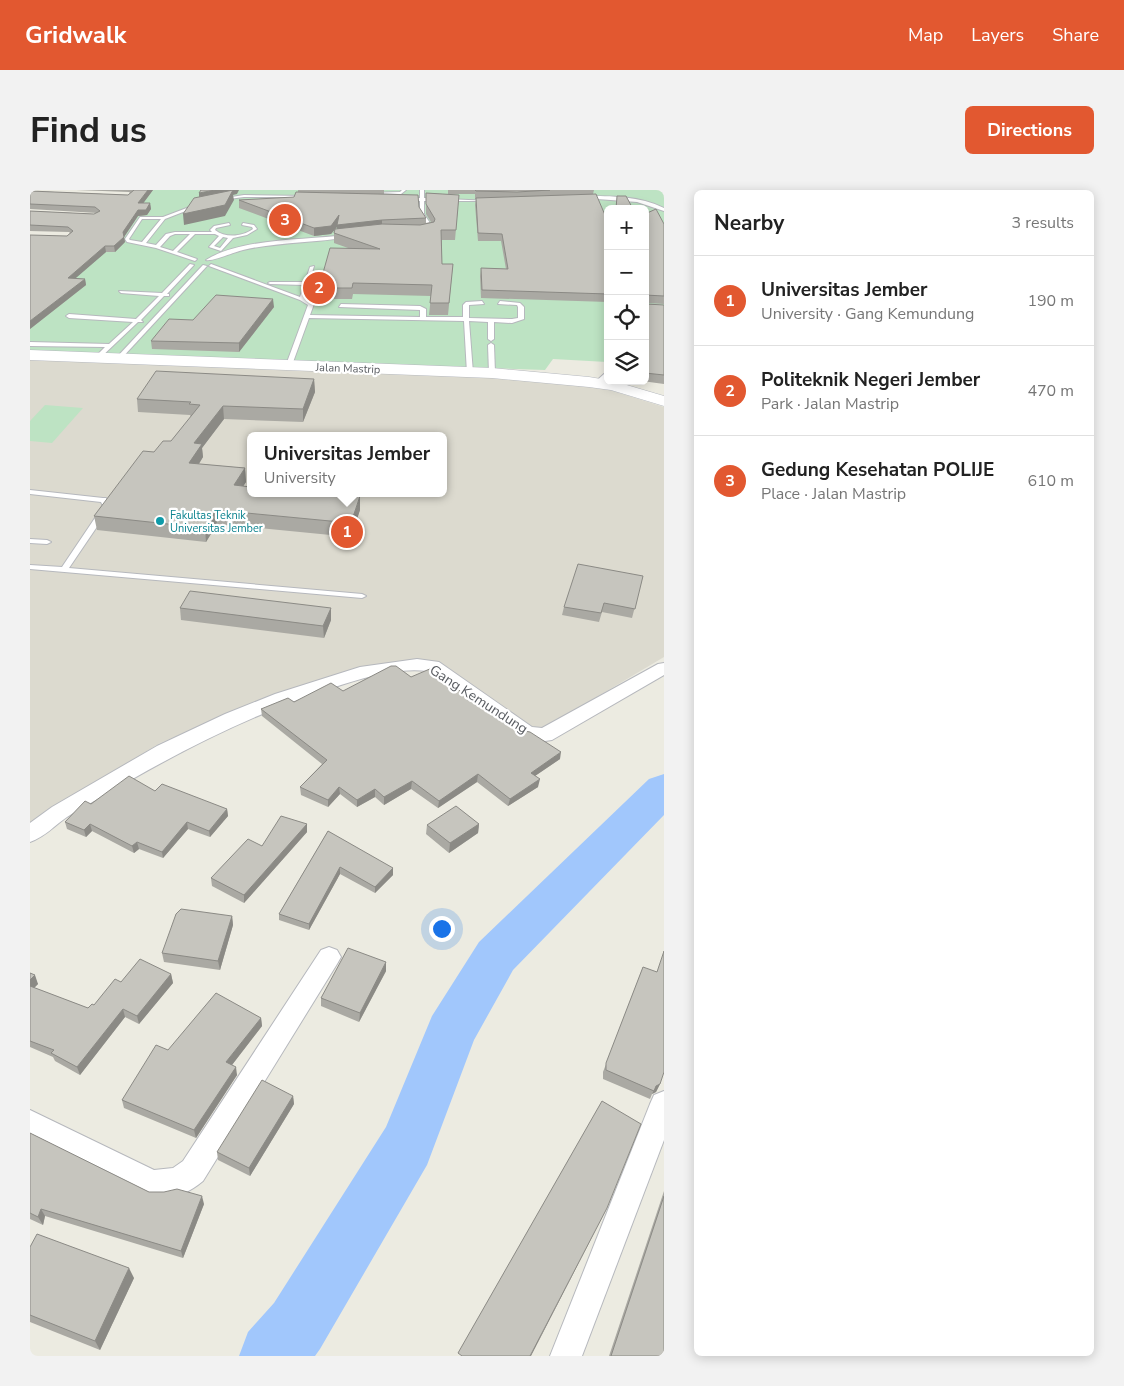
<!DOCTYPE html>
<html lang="en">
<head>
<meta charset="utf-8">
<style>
	body { margin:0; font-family:"Nunito Sans",sans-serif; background:#f2f2f2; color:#222 }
	.controls { position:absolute; right:15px; top:15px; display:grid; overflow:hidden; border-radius:8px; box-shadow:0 2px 12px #0003 }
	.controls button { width:45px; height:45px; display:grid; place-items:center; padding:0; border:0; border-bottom:1px solid #e0e0e0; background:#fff; color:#222; font:25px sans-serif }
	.you { position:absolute; left:411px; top:738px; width:18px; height:18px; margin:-12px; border:4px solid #fff; border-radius:50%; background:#1a73e8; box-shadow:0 0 0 8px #1a73e833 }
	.badge { display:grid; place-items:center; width:32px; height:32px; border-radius:50%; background:#e25830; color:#fff; font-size:16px; font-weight:700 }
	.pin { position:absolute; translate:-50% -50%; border:2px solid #fff; box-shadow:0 1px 5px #0006 }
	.popup { position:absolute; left:217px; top:242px; width:200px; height:65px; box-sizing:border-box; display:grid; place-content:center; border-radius:8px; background:#fff; filter:drop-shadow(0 1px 4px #0005); font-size:16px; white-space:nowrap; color:#767676 }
	.popup b { font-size:19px; color:#222 }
	.popup::after { content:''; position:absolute; left:50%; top:100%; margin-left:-10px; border:10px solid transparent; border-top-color:#fff }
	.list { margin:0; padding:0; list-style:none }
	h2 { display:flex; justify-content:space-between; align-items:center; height:65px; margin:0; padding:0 20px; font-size:21px }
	h2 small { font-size:16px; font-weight:400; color:#767676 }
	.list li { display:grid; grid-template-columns:32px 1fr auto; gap:15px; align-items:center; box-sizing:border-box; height:90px; padding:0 20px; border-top:1px solid #e0e0e0 }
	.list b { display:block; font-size:19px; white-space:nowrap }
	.list p { margin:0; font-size:16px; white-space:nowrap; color:#767676 }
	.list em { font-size:16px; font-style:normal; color:#767676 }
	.icon { flex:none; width:28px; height:28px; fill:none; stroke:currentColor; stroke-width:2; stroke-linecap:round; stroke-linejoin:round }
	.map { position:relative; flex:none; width:634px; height:1166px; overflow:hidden; border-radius:8px }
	header { display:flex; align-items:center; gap:30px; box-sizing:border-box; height:70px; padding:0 25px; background:#e25830; color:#fff }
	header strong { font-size:24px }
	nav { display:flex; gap:28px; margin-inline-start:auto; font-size:18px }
	.intro { display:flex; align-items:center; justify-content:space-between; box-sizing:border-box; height:120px; padding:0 30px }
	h1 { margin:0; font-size:35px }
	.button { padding:12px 22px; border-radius:8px; background:#e25830; color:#fff; font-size:18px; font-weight:700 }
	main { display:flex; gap:30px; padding:0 30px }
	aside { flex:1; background:#fff; border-radius:8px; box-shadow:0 2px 12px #0003 }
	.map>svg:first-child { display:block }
	.education { fill:#dcdacf; fill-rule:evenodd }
	.green { fill:#bde3c3 }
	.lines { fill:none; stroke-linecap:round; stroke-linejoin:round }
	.river { fill:#a1c7fc; fill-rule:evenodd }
	.lane-casing { stroke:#b6b8bd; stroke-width:2 }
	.street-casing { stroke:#b6b8bd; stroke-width:2 }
	.secondary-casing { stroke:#b6b9bf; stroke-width:1 }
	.lane { fill:#fff; fill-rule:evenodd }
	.street { fill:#fff; fill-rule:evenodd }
	.secondary { fill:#fff; fill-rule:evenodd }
	.wall { fill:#aaa9a3 }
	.shaded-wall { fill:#8b8a85 }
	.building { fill:#c6c5be; stroke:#8b8a85 }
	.culture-dot { fill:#0f9aa8; stroke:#fff; stroke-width:2 }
	.labels { text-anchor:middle; stroke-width:4.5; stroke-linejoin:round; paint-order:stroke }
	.far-street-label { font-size:11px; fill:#595c61; stroke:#fff }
	.far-culture-label { font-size:11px; fill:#0d838f; stroke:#fff; text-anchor:start }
	.street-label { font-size:14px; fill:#595c61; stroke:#fff }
</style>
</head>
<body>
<header>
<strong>Gridwalk</strong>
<nav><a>Map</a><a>Layers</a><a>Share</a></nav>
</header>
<div class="intro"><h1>Find us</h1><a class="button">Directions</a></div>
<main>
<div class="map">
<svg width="634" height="1166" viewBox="0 0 634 1166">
	<rect width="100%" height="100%" fill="#ecebe1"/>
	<path class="education" d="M0,168L459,187L532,193L580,200L634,217V467L513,539L498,538L407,473L250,503L130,553L0,633ZM221,246H413V303H221Z"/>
	<g class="green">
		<path d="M113,0H634V118L615,116V19H578L577,172L523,169L515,180L0,161V80Z"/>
		<path d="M15,215L53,218L22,253L0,251V231Z"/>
	</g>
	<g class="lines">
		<path class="river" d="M634,584V625L483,780L444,850L397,975L290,1159L285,1166H209L218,1142L244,1113L356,937L402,826L449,752L619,589Z"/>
		<defs>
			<g id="lane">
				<path d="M372,0H376L371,4L340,3L370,2Z"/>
				<path d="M390,0H394V8L461,11H394V24L404,39L396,42L394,40L400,38L390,24V11L374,9L390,8Z"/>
				<path d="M214,5L276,6L278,7H214L191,10L189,9Z"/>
				<path d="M555,6C581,6 610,6 634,18V21L607,12L554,8Z"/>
				<path d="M170,13L171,15L135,29L116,53L126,55L136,44L145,42H182L180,40L184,36L199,33L200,35L186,38L185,40C195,48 212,47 223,39L222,37L212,35L213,33L224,35L227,39L217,45L203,48L191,61L179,57L189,46L185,44H165L147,62L167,69L165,71L126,58L97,52L95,49L110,27H133ZM112,29H131L112,52L100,50L99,49ZM145,44H160L143,61L130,57L140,46ZM193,47L198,48L190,58L184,56Z"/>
				<path d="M317,45L319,47C284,53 247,52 213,60C204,62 182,72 176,70C211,48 276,50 317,45Z"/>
				<path d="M160,74L164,75L137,104H139V106H134L111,130L113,132H108L69,169L64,168L75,157L0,156V152L79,154L103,132L39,128L36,126L39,124L106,129L129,106L91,103L89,101L132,103Z"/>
				<path d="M181,74L270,107L274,95L240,94L238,93L240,92H275L280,77L284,76L275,108L284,114L280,125L390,127V120L309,117L311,114L390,116L396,119V127H433V115L436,112L452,111L454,114L439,115V128L482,129L488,128V117L487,115L468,114L470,111L490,113L494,117V129L482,133L464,132V149L461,151L458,149V132L439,131L443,183L440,185L437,183L434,131L279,128L262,175L259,177L256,175L278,115L270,110L179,76Z"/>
				<path d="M173,75L177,76L90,170H86V168Z"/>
				<path d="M461,153L464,155L465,183L462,185L459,183L458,155Z"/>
				<path d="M0,300L73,308H76L81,316L39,378L332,404L336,406L332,408L0,379V375L32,377L73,316L71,312L0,304Z"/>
				<path d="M0,349L17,350L21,352L17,354L0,353Z"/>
			</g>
			<g id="street">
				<path d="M578,183L579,191L573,196H565L563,194L574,184Z"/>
				<path d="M387,469L409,472L502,537L512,538L628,474L634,473V485L522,550L515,551L490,546L398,481C366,477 332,488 302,498C217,526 150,561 73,606C61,613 49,619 37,627C25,635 15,647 0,652V633L22,617L127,556L195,524L245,504L330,477Z"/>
				<path d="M299,757L307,760L311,767L307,774L173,991C159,1003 141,1010 122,1008L0,947V920L124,980L143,978L153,971L291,760Z"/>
				<path d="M634,901V950L552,1166H520L620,914L624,905Z"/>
			</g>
			<path id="secondary" d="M0,160L462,178L559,187L583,191L634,206V216L581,200L559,197L462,188L0,170Z"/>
		</defs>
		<use href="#lane" class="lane-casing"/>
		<use href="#street" class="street-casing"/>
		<use href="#secondary" class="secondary-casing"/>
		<use href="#lane" class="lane"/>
		<use href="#street" class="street"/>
		<use href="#secondary" class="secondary"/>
	</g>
	<g class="wall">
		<path d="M46,0H123L113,13H120L121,19L117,25L108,26L94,47L95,52L85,62H76L45,88L55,89L56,95L0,139L37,46L40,43L39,42L0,41V21L64,24L67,23L0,19V1L98,5L100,3L99,2Z"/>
		<path d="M268,0H354V4L396,28V33L401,32L396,24V3L429,5L425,50H412V74H423L418,125H399L401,106L323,104L322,109H304V101H291V90L318,58L304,53V43L307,39V37L301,44L284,46L209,18V10L264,7L268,2Z"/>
		<path d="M418,0H564L563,4L578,32V112L451,108L450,86L451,78L476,79L471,51H448L445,15L446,9H445V4H418Z"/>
		<path d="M615,24L634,34V114L616,113V114L634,115V194L612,191H615Z"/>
		<path d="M244,117L209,162L122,159L121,151L163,130Z"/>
		<path d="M284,189L285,202L273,232L194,229L172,258L173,267L169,274L215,278L216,292L213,296L330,320L321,347L187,334L176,352L67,340L64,326L124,262L141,251L161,227L160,225L108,222L107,209Z"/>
		<path d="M613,386L602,428L572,422L569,432L532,425L534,417Z"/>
		<path d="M150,418H301V430L294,448L151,430Z"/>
		<path d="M381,487L441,510L530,569L505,586L508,597L478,616L447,592L408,618L381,599L354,615L345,607L327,617L310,604L298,617L271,605L270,597L292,574L232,526L231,519Z"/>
		<path d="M125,601L197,619L198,626L180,647L158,639L133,668L109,659L104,663L62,641L56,647L37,639L35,632L61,614Z"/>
		<path d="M277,634V642L214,713L182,696L181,688L232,656Z"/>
		<path d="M449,634L448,643L419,663L396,644L397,635Z"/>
		<path d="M298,641L363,685L345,703L310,684L279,740L249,730V724Z"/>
		<path d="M202,726L203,735L190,780L134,772L132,763Z"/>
		<path d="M356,772V781L329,832L291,816V808Z"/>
		<path d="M613,777L630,894L626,902L622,904L620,909L573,889V882Z"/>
		<path d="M0,783L8,794L4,798L58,818L64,815L91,792L141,784L143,793L109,834L95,827L50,885L25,871L23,867L0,857Z"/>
		<path d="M231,828L232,836L202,875L207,885L166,948L94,918L92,910L138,860Z"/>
		<path d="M263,906L264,914L220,986L188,970L187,962Z"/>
		<path d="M0,943L119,1002L174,1014L153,1068L15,1026L13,1035L0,1029Z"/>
		<path d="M634,1001V1166H579Z"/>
		<path d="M0,1057L104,1088L70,1160L0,1132Z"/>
	</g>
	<g class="shaded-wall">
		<path d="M118,0H123L109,19L108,13Z"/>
		<path d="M185,0H209L207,4L203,5L204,10L195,26L154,35L153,24L169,11V3Z"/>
		<path d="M120,13L121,19L117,25L108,26L94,47L95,52L85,62L84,56L93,42L108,20Z"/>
		<path d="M309,25L352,30V38L307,43V37L301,44L284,46V38Z"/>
		<path d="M75,56L76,62L39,94L38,88Z"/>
		<path d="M55,89L56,95L0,139V131Z"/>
		<path d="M243,109L244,117L209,162V153Z"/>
		<path d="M284,189L285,202L273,232V219Z"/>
		<path d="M193,216L194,229L172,258L173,267L161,286L159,273L164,253Z"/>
		<path d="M215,278L216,292L205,309L204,295Z"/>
		<path d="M330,306V320L321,347V333Z"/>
		<path d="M185,320L187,334L176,352L175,338Z"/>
		<path d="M301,418V430L294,448L293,436Z"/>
		<path d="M531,562L530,569L499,590L501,583Z"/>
		<path d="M448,584L447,592L408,618L409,611Z"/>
		<path d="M510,589L508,597L478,616L480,609Z"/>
		<path d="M382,591L381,599L354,615V607Z"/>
		<path d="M309,597L310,604L298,617V610Z"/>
		<path d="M345,599V607L327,617V610Z"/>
		<path d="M197,619L198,626L180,647L179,641Z"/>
		<path d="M157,632L158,639L133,668L132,662Z"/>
		<path d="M60,634L62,641L56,647L54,640Z"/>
		<path d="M277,634V642L214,713V705Z"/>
		<path d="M449,634L448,643L419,663L420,653Z"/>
		<path d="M107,652L109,659L104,663L102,656Z"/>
		<path d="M310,677V684L279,740V734Z"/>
		<path d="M363,678V685L345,703V697Z"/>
		<path d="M202,726L203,735L190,780L188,771Z"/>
		<path d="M356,772V781L329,832L330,823Z"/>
		<path d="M141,784L143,793L109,834L107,826Z"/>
		<path d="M5,785L8,794L0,802V790Z"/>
		<path d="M93,819L95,827L50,885L47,877Z"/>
		<path d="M231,828L232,836L198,880L196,872Z"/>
		<path d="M206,877L207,885L166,948L164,940Z"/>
		<path d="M630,894L626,902L622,904L626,896Z"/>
		<path d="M263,906L264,914L220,986L219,978Z"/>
		<path d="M172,1006L174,1014L153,1068L151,1061Z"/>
		<path d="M577,1018L501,1166H500Z"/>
		<path d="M11,1019L15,1026L13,1035L8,1027Z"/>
		<path d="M99,1078L104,1088L70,1160L65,1151Z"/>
	</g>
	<g class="building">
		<path d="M104,0H118L108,13H120L116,20H108L93,42L94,47L84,56H75L38,88L55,89L0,131V45L37,46L43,41L38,37L0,35V21L64,24L70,21L65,17L0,14V1L98,5Z"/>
		<path d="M171,0H185L169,3Z"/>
		<path d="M203,0L195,15L153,24L164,8Z"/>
		<path d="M445,0H520L487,2L446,1Z"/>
		<path d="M266,2L388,5L389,17L396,28L352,30L307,35L309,25L301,36L284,38L209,10L264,7Z"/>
		<path d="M396,3L429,5L426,40H411L412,74H423L419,113H400L402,95L323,93L322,98H304L305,90H291L300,58L350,59L304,43L305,39L352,34L390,35L404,32L405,29L396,14Z"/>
		<path d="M566,4L578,32V104L452,100L451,78L478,79L472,44L448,43L446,8Z"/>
		<path d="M587,6H596L603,19H586Z"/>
		<path d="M626,19L634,34V106L615,105L616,114L634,115V185L615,183V24Z"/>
		<path d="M186,105L243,109L209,153L121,151L139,129L163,130Z"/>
		<path d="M126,181L284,189L273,219L193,216L164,253L172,254L159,273L215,278L204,295L221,297V303H296L330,306L321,333L185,320L175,338L64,326L113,261L124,262L133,251H141L170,215L159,214L161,212L107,209Z"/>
		<path d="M548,374L613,386L605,419L574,413L571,423L534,417Z"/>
		<path d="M160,401L301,418L293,436L150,418Z"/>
		<path d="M361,476H366L381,487L402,478L441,510L453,516L455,515L490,540L500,542L531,562L501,583L510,589L480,609L448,584L409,611L382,591L354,607L345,599L327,610L309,597L298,610L270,597L297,570L231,519L258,508L264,512L301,493L313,501Z"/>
		<path d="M99,586L125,601L132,594L197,619L179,641L157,632L132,662L107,652L102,656L60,634L54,640L35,632L55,611L61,614Z"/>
		<path d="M426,616L449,634L420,653L397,635Z"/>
		<path d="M251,626L277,634L214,705L181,688L218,649L232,656Z"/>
		<path d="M298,641L363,678L345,697L310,677L279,734L249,724Z"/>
		<path d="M151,719L202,726L188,771L132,763L146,724Z"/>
		<path d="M318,758L356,772L330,823L291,808Z"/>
		<path d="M634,761V882L630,894L626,896L624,901L576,880V873L613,777L627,782Z"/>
		<path d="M110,769L141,784L107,826L93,819L47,877L21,863L24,860L0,851V796L58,818L62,814L64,815L85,789L91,792Z"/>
		<path d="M0,783L5,785L0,790Z"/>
		<path d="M186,803L231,828L196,872L206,877L164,940L92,910L126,855L138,860Z"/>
		<path d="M232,890L263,906L219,978L187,962Z"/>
		<path d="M572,911L611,934L577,1018L500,1166H432L428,1163Z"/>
		<path d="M0,943L119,1002H134L147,999L172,1006L151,1061L11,1019L8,1027L0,1023Z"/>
		<path d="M634,1006V1166H581Z"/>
		<path d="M7,1044L99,1078L65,1151L0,1125V1057Z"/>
	</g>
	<circle class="culture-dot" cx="130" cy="331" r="5"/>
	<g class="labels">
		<g class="far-street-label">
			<text transform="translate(318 178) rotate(2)" y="4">Jalan Mastrip</text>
		</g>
		<g class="far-culture-label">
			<text x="140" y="329">Fakultas Teknik<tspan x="140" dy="13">Universitas Jember</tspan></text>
		</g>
		<g class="street-label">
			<text transform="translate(449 509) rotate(33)" y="5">Gang Kemundung</text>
		</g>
	</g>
</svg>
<div class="controls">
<button>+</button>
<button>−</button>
<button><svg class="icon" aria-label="locate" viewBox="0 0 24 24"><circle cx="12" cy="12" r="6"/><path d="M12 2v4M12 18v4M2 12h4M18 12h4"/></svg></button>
<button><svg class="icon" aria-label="layers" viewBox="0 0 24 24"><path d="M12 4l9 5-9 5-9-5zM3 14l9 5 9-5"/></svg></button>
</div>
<div class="you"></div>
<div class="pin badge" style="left:317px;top:342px">1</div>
<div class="popup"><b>Universitas Jember</b>University</div>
<div class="pin badge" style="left:289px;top:98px">2</div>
<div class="pin badge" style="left:255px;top:30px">3</div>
</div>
<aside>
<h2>Nearby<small>3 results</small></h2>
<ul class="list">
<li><span class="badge">1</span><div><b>Universitas Jember</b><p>University · Gang Kemundung</p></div><em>190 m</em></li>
<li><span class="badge">2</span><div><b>Politeknik Negeri Jember</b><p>Park · Jalan Mastrip</p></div><em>470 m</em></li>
<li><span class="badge">3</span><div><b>Gedung Kesehatan POLIJE</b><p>Place · Jalan Mastrip</p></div><em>610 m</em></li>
</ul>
</aside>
</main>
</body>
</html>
